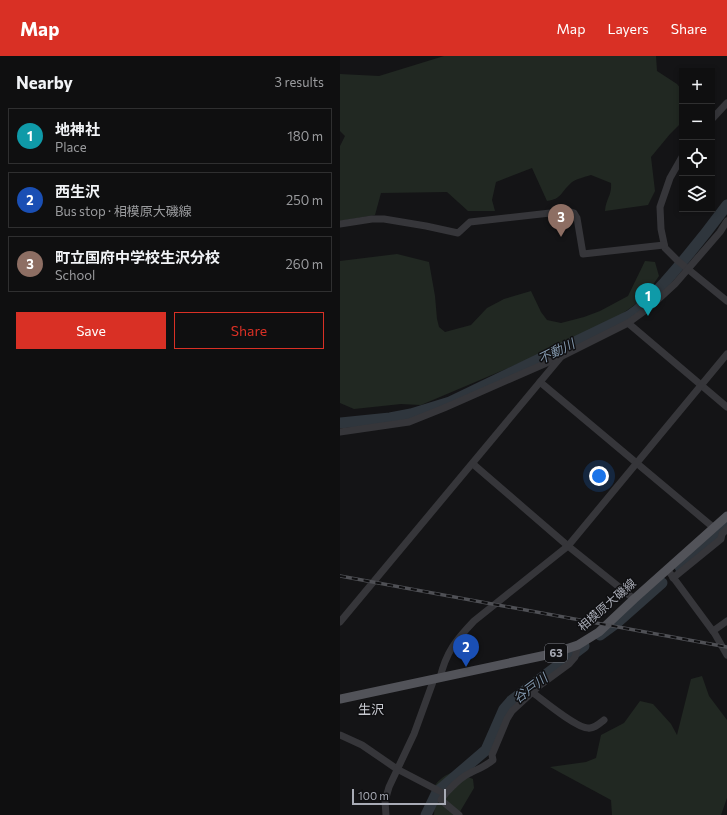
<!DOCTYPE html>
<html lang="en">
<head>
<meta charset="utf-8">
<style>
	body { margin:0; font-family:Commissioner,"Noto Sans JP",sans-serif; background:#181819; color:#f1f3f6 }
	.controls { position:absolute; right:12px; top:12px; display:grid; overflow:hidden; border-radius:0px; box-shadow:0 2px 6px #0003 }
	.controls button { width:36px; height:36px; display:grid; place-items:center; padding:0; border:0; border-bottom:1px solid #2f2f30; background:#0f0f10; color:#f1f3f6; font:20px sans-serif }
	.scale { position:absolute; left:12px; bottom:10px; width:94px; box-sizing:border-box; padding-left:4px; border:2px solid #a8abb5; border-top:0; font-size:11px; line-height:14px; white-space:nowrap; color:#a8abb5; -webkit-text-stroke:3px #0f0f11; paint-order:stroke }
	.you { position:absolute; left:259px; top:420px; width:14px; height:14px; margin:-10px; border:3px solid #fff; border-radius:50%; background:#1a73e8; box-shadow:0 0 0 6px #1a73e833 }
	.badge { display:grid; place-items:center; width:26px; height:26px; border-radius:50%; background:#d93025; color:#fff; font-size:13px; font-weight:700 }
	.pin { position:absolute; translate:-50% -33px; filter:drop-shadow(0 1px 2px #0008) }
	.pin::after { content:''; position:absolute; top:21px; width:14px; height:12px; background:inherit; clip-path:polygon(0 0,100% 0,50% 100%) }
	.list { margin:0; padding:0; list-style:none }
	h2 { display:flex; justify-content:space-between; align-items:center; height:52px; margin:0; padding:0 16px; font-size:17px }
	h2 small { font-size:13px; font-weight:400; color:#9b9c9f }
	.list li { display:grid; grid-template-columns:26px 1fr auto; gap:12px; align-items:center; box-sizing:border-box; height:56px; margin:0 8px 8px; padding:0 8px; border:1px solid #2f2f30; border-radius:0px }
	.list b { display:block; font-size:15px; white-space:nowrap }
	.list p { margin:0; font-size:13px; white-space:nowrap; color:#9b9c9f }
	.list em { font-size:13px; font-style:normal; color:#9b9c9f }
	.actions { display:flex; gap:8px; padding:12px 16px }
	.actions a { flex:1; padding:9px 0; border:1px solid #d93025; border-radius:0px; text-align:center; font-size:14px; color:#d93025 }
	.actions .main { background:#d93025; color:#fff }
	.icon { flex:none; width:22px; height:22px; fill:none; stroke:currentColor; stroke-width:2; stroke-linecap:round; stroke-linejoin:round }
	.map { position:relative; flex:none; width:387px; height:759px; overflow:hidden }
	header { display:flex; align-items:center; gap:24px; box-sizing:border-box; height:56px; padding:0 20px; background:#d93025; color:#fff }
	header strong { font-size:19px }
	nav { display:flex; gap:22px; margin-inline-start:auto; font-size:14px }
	main { display:flex }
	aside { flex:1; background:#0f0f10 }
	.map>svg:first-child { display:block }
	.green { fill:#212822 }
	.lines { fill:none; stroke-linecap:round; stroke-linejoin:round }
	.river { stroke:#2f363d; stroke-width:11 }
	.minor { stroke:#36363a; stroke-width:7 }
	.major { stroke:#525359; stroke-width:9 }
	.rail-casing { stroke:#4f5055; stroke-width:3.5 }
	.rail { stroke:#0f0f11; stroke-width:2; stroke-dasharray:6; stroke-linecap:butt }
	.labels { text-anchor:middle; stroke-width:3; stroke-linejoin:round; paint-order:stroke }
	.shield { fill:#0f0f11; stroke:#7a7c84; stroke-width:1 }
	.shield-label { font-size:11px; font-weight:bold; fill:#a8abb5 }
	.street-label { font-size:12px; fill:#a8abb5; stroke:#0f0f11 }
	.water-label { font-size:13px; font-style:italic; fill:#8297ac; stroke:#0f0f11 }
	.neighbourhood-label { font-size:13px; fill:#c8cad1; stroke:#0f0f11 }
</style>
</head>
<body>
<header>
<strong>Map</strong>
<nav><a>Map</a><a>Layers</a><a>Share</a></nav>
</header>
<main>
<aside>
<h2>Nearby<small>3 results</small></h2>
<ul class="list">
<li><span class="badge" style="background:#0f9aa8">1</span><div><b>地神社</b><p>Place</p></div><em>180 m</em></li>
<li><span class="badge" style="background:#1a4fb4">2</span><div><b>西生沢</b><p>Bus stop · 相模原大磯線</p></div><em>250 m</em></li>
<li><span class="badge" style="background:#8d6e63">3</span><div><b>町立国府中学校生沢分校</b><p>School</p></div><em>260 m</em></li>
</ul>
<div class="actions"><a class="main">Save</a><a>Share</a></div>
</aside>
<div class="map">
<svg width="387" height="759" viewBox="0 0 387 759">
	<rect width="100%" height="100%" fill="#141416"/>
	<g class="green">
		<path d="M104,0H316L317,15L337,28L342,34V66L330,78L311,101L315,135L308,149L265,155C266,142 272,140 271,127L251,119C245,121 234,123 230,128C221,136 222,143 207,145L192,112L156,126L152,144L155,155H128L107,136L41,137L35,159L0,165V90L5,80L0,75V18L39,20Z"/>
		<path d="M57,198L89,206L95,240L97,263L99,271L105,276L131,269L147,252L164,243L191,235L201,256L207,264L221,267L244,261L260,255L288,240L305,205L315,206L319,220L304,242L275,263L194,301L81,349L61,348L14,353L0,347V205Z"/>
		<path d="M362,620L369,640L387,664V742L381,759H272L271,744L210,711L246,706L256,702L261,679L284,667L300,645L313,648L331,668L337,679L351,623Z"/>
		<path d="M116,716L133,723L134,732L118,759H94C96,744 87,734 101,723C106,719 109,717 116,716Z"/>
	</g>
	<g class="lines">
		<g class="river">
			<path d="M0,367L50,362L71,358L110,346L289,260C304,250 312,240 325,226C347,201 367,176 387,149"/>
			<path d="M340,511L387,468"/>
			<path d="M260,579L279,565L322,527"/>
			<path d="M86,759L97,736L146,694L164,653L171,645L244,590"/>
		</g>
		<g class="minor">
			<path d="M372,63L387,47"/>
			<path d="M342,101L330,122L320,151L321,173L325,192L338,205L387,245"/>
			<path d="M0,168L32,163H44L86,170L118,177L130,166L228,155L234,157L237,162L243,198L324,189"/>
			<path d="M288,267L387,351"/>
			<path d="M200,326L374,472"/>
			<path d="M0,376L69,366L104,352L218,302L288,267L310,251L335,228L380,176L387,165"/>
			<path d="M133,408L228,490L294,543"/>
			<path d="M327,513L375,578L387,599"/>
			<path d="M333,522L381,483L382,478L387,473"/>
			<path d="M0,566L220,302"/>
			<path d="M373,575L387,565"/>
			<path d="M100,622C106,596 116,584 134,565L228,490L387,298"/>
			<path d="M192,636C203,644 236,672 248,672C254,673 259,668 264,664"/>
			<path d="M0,679L22,689L57,713L105,738L101,744L119,759"/>
			<path d="M105,738C112,731 120,721 130,717C138,713 146,710 153,704L152,699L167,663L172,655L199,630L229,608L235,601L238,589"/>
			<path d="M46,759L45,745L49,731L74,678L94,623"/>
		</g>
		<path class="major" d="M0,643L211,598L238,589L259,576L294,543L387,460"/>
		<defs>
			<path id="rail" d="M0,520L387,591"/>
		</defs>
		<use href="#rail" class="rail-casing"/>
		<use href="#rail" class="rail"/>
	</g>
	<g class="labels">
		<rect class="shield" x="205" y="588" width="22" height="18" rx="3"/>
		<g class="shield-label">
			<text x="216" y="601">63</text>
		</g>
		<g class="street-label">
			<text transform="translate(267 549) rotate(-41)" y="4">相模原大磯線</text>
		</g>
		<g class="water-label">
			<text transform="translate(216 295) rotate(-26)" y="5">不動川</text>
			<text transform="translate(190 632) rotate(-37)" y="5">谷戸川</text>
		</g>
		<g class="neighbourhood-label">
			<text x="31" y="658">生沢</text>
		</g>
	</g>
</svg>
<div class="controls">
<button>+</button>
<button>−</button>
<button><svg class="icon" aria-label="locate" viewBox="0 0 24 24"><circle cx="12" cy="12" r="6"/><path d="M12 2v4M12 18v4M2 12h4M18 12h4"/></svg></button>
<button><svg class="icon" aria-label="layers" viewBox="0 0 24 24"><path d="M12 4l9 5-9 5-9-5zM3 14l9 5 9-5"/></svg></button>
</div>
<div class="scale">100 m</div>
<div class="you"></div>
<div class="pin badge" style="left:308px;top:260px;background:#0f9aa8">1</div>
<div class="pin badge" style="left:126px;top:611px;background:#1a4fb4">2</div>
<div class="pin badge" style="left:221px;top:181px;background:#8d6e63">3</div>
</div>
</main>
</body>
</html>
